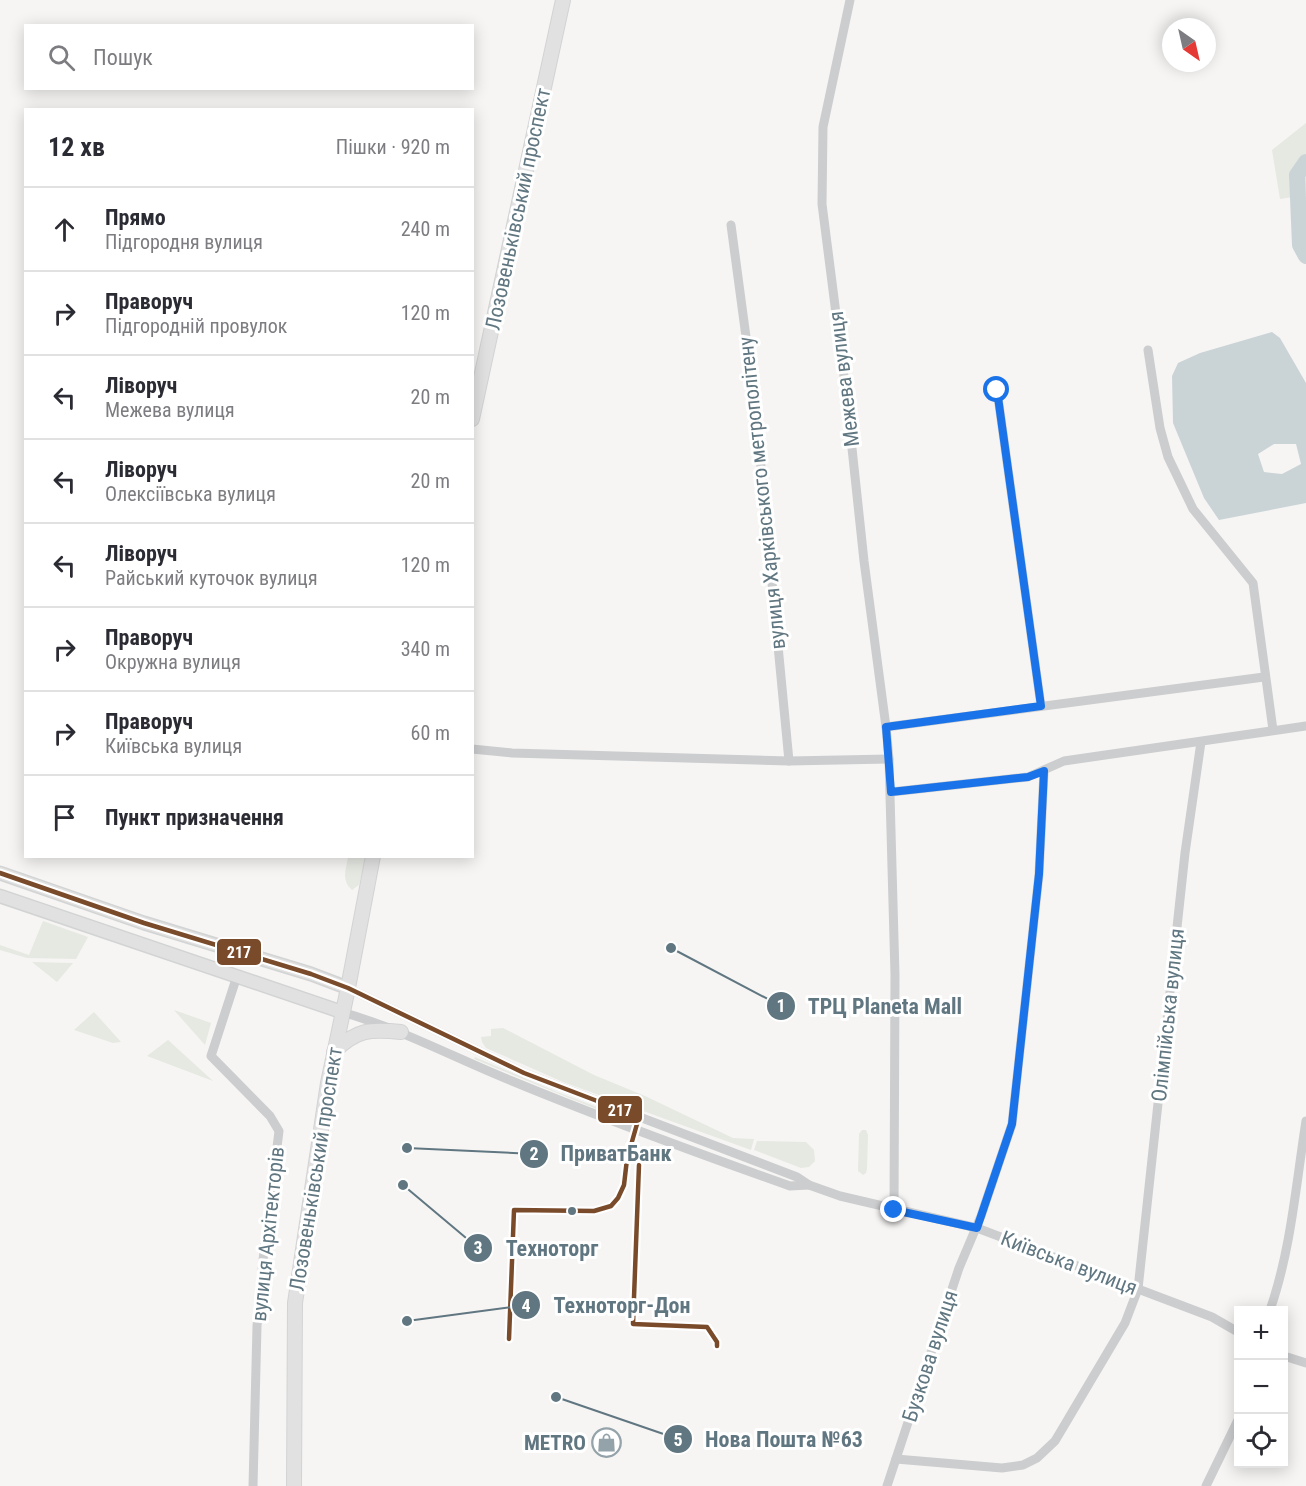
<!DOCTYPE html>
<html lang="uk">
<head>
<meta charset="utf-8">
<style>
	body { margin:0; font-family:"Roboto Condensed",sans-serif; background:#f2f2f3; color:#2b2b33 }
	.controls { position:absolute; right:18px; bottom:18px; display:grid; overflow:hidden; border-radius:0px; box-shadow:0 3px 15px #0003 }
	.controls button { width:54px; height:54px; display:grid; place-items:center; padding:0; border:0; border-bottom:2px solid #e1e1e2; background:#fff; color:#2b2b33; font:30px sans-serif }
	.compass { position:absolute; left:1162px; top:18px; width:54px; height:54px; border-radius:50%; background:#fff; box-shadow:0 3px 15px #0003; rotate:146deg }
	.stop { position:absolute; width:18px; height:18px; margin:-14px; border:4px solid #1a73e8; border-radius:50%; background:#fff }
	.stop.end { background:#1a73e8; border-color:#fff; box-shadow:0 2px 6px #0008 }
	.list { margin:0; padding:0; list-style:none }
	h2 { display:flex; justify-content:space-between; align-items:center; height:78px; margin:0; padding:0 24px; font-size:26px }
	h2 small { font-size:20px; font-weight:400; color:#7c7c81 }
	.list li { display:grid; grid-template-columns:39px 1fr auto; gap:18px; align-items:center; box-sizing:border-box; height:84px; padding:0 24px; border-top:2px solid #e1e1e2 }
	.list b { display:block; font-size:22px; white-space:nowrap }
	.list p { margin:0; font-size:20px; white-space:nowrap; color:#7c7c81 }
	.list em { font-size:20px; font-style:normal; color:#7c7c81 }
	.icon { flex:none; width:33px; height:33px; fill:none; stroke:currentColor; stroke-width:2; stroke-linecap:round; stroke-linejoin:round }
	.map { position:relative; flex:none; width:1306px; height:1486px; overflow:hidden }
	.search { position:absolute; background:#fff; box-shadow:0 3px 15px #0003; left:24px; top:24px; width:450px; height:66px; display:flex; align-items:center; gap:15px; box-sizing:border-box; padding:0 21px; border-radius:0px; color:#7c7c81; font-size:22px }
	.panel { position:absolute; background:#fff; box-shadow:0 3px 15px #0003; left:24px; top:108px; width:450px; height:750px; border-radius:0px }
	.map>svg:first-child { display:block }
	.green { fill:#e6e8e2 }
	.water { fill:#cad4d6; fill-rule:evenodd }
	.lines { fill:none; stroke-linecap:round; stroke-linejoin:round }
	.river { stroke:#cad4d6; stroke-width:16 }
	.major-casing { stroke:#d2d3d3; stroke-width:15 }
	.highway-casing { stroke:#d3d3d4; stroke-width:16 }
	.minor { stroke:#cccdce; stroke-width:9 }
	.major { stroke:#e0e1e0; stroke-width:12 }
	.highway { stroke:#e0e1e0; stroke-width:14 }
	.bus-1-casing { stroke:#fff; stroke-width:9 }
	.bus-1 { stroke:#7a4b2a; stroke-width:4.5 }
	.route { stroke:#1a73e8; stroke-width:8 }
	.bus-dot { fill:#607680; stroke:#fff; stroke-width:2 }
	.labels { text-anchor:middle; stroke-width:6; stroke-linejoin:round; paint-order:stroke }
	.street-label { font-size:21px; fill:#607680; stroke:#fff }
	.poi-label { font-size:21px; font-weight:bold; fill:#607680; stroke:#fff; text-anchor:end }
	.leader { fill:none; stroke:#607680; stroke-width:2 }
	.callout-dot { fill:#607680; stroke:#fff; stroke-width:2 }
	.mark-label { font-size:18px; text-anchor:middle; font-weight:bold; fill:#fff }
	.callout-label { font-size:22px; text-anchor:middle; font-weight:bold; fill:#607680; stroke:#fff; stroke-width:6; stroke-linejoin:round; paint-order:stroke }
	.line-badge { stroke:#fff; stroke-width:2 }
	.badge-label { font-size:16px; text-anchor:middle; font-weight:bold; fill:#fff }
</style>
</head>
<body>
<div class="map">
<svg width="1306" height="1486" viewBox="0 0 1306 1486">
	<rect width="100%" height="100%" fill="#f6f5f4"/>
	<g class="green">
		<path d="M1306,123V195L1280,199L1272,150Z"/>
		<path d="M348,857H366L359,885L352,890C341,880 346,870 348,857Z"/>
		<path d="M43,921L88,937L76,959L27,958L0,950V945L29,955Z"/>
		<path d="M32,962L73,963L57,982Z"/>
		<path d="M174,1010L211,1023L205,1045Z"/>
		<path d="M94,1012L121,1042L113,1043L74,1030Z"/>
		<path d="M503,1028L594,1075L645,1096L733,1138L754,1139L751,1150L563,1082L486,1048L482,1042L481,1037L491,1036V1029Z"/>
		<path d="M168,1040L213,1081L147,1056Z"/>
		<path d="M475,1057L557,1092L624,1117L623,1120L474,1059Z"/>
		<path d="M862,1130H866L868,1135L867,1169L866,1173L863,1175L858,1171L859,1134Z"/>
		<path d="M757,1141L806,1142L814,1150L815,1161L809,1167L801,1168L754,1150Z"/>
	</g>
	<path class="water" d="M1272,332L1280,338L1306,383V503L1219,520L1204,498L1173,423L1172,376L1178,363L1200,353ZM1274,444H1296L1301,464L1282,474L1264,472L1258,454Z"/>
	<g class="lines">
		<path class="river" d="M1306,162L1297,175L1300,245L1306,256"/>
		<defs>
			<g id="major">
				<path d="M0,873L144,923L311,974L348,988"/>
				<path d="M0,896L342,1012"/>
			</g>
			<g id="highway">
				<path d="M472,419L563,0"/>
				<path d="M334,1052C356,1029 371,1029 401,1032"/>
				<path d="M294,1486L295,1303L328,1083L348,988L373,856"/>
			</g>
		</defs>
		<use href="#major" class="major-casing"/>
		<use href="#highway" class="highway-casing"/>
		<g class="minor">
			<path d="M850,0L823,127L822,204L846,392L864,561L886,727L889,759L895,975L894,1210"/>
			<path d="M731,225L755,404L789,761"/>
			<path d="M1148,350L1160,428L1168,457L1193,509L1253,583L1273,730"/>
			<path d="M997,390L1041,706"/>
			<path d="M886,727L1264,677"/>
			<path d="M472,749L512,753L789,761L889,759"/>
			<path d="M891,792L1028,777L1064,761L1306,726"/>
			<path d="M237,976L211,1056L270,1116L279,1131L263,1260L257,1326L253,1486"/>
			<path d="M348,988L524,1073L797,1177L809,1185L840,1196L977,1228L1212,1317L1238,1332"/>
			<path d="M342,1012C401,1029 455,1058 512,1081C604,1119 697,1153 790,1186L809,1185"/>
			<path d="M1270,1310C1291,1250 1296,1184 1306,1121"/>
			<path d="M1284,1356L1306,1363"/>
			<path d="M896,1459L1002,1468L1023,1465L1037,1458L1055,1441L1125,1323L1138,1289L1185,853L1201,742"/>
			<path d="M887,1486L959,1268L981,1216L1012,1124L1039,874L1044,771"/>
			<path d="M1206,1486L1238,1420"/>
		</g>
		<use href="#major" class="major"/>
		<use href="#highway" class="highway"/>
		<defs>
			<g id="bus-1">
				<path d="M0,873L144,923L311,974L348,988L524,1073L639,1117L627,1159L624,1185L618,1198L611,1206L594,1211L514,1210L509,1339"/>
				<path d="M639,1165L633,1324L707,1327L717,1342V1346"/>
			</g>
		</defs>
		<use href="#bus-1" class="bus-1-casing"/>
		<use href="#bus-1" class="bus-1"/>
	</g>
	<g class="lines">
		<path class="route" d="M894,1210L977,1228L1012,1124L1039,874L1044,771L1028,777L891,792L886,727L1041,706L997,390"/>
	</g>
	<defs>
		<symbol id="shop-ring" viewBox="-11 -11 22 22"><circle r="9.5" fill="#fff" stroke="#94a2a9" stroke-width="1.5"/><path d="M-5-2.5h2.3a2.7 3.5 0 0 1 5.4 0H5L5.5 6h-11ZM-1.5-2.5h3a1.5 2.3 0 0 0-3 0Z" fill="#94a2a9"/></symbol>
	</defs>
	<g fill-rule="evenodd">
		<use href="#shop-ring" x="590" y="1426" width="33" height="33"/>
	</g>
	<circle class="bus-dot" cx="572" cy="1211" r="5"/>
	<g class="labels">
		<g class="street-label">
			<text transform="translate(518 209) rotate(-78)" y="7">Лозовеньківський проспект</text>
			<text transform="translate(844 379) rotate(-97)" y="7">Межева вулиця</text>
			<text transform="translate(762 493) rotate(-96)" y="7">вулиця Харківського метрополітену</text>
			<text transform="translate(1168 1015) rotate(-84)" y="7">Олімпійська вулиця</text>
			<text transform="translate(316 1169) rotate(-81)" y="7">Лозовеньківський проспект</text>
			<text transform="translate(268 1234) rotate(-84)" y="7">вулиця Архітекторів</text>
			<text transform="translate(1069 1263) rotate(21)" y="7">Київська вулиця</text>
			<text transform="translate(930 1356) rotate(-72)" y="7">Бузкова вулиця</text>
		</g>
		<g class="poi-label">
			<text x="586" y="1450">METRO</text>
		</g>
	</g>
	<path class="leader" d="M671 948L781 1006M407 1148L534 1154M403 1185L478 1248M407 1321L526 1305M556 1397L678 1439"/>
	<g class="callout-dot">
		<circle cx="671" cy="948" r="6"/>
		<circle cx="407" cy="1148" r="6"/>
		<circle cx="403" cy="1185" r="6"/>
		<circle cx="407" cy="1321" r="6"/>
		<circle cx="556" cy="1397" r="6"/>
		<circle cx="781" cy="1006" r="15"/>
		<circle cx="534" cy="1154" r="15"/>
		<circle cx="478" cy="1248" r="15"/>
		<circle cx="526" cy="1305" r="15"/>
		<circle cx="678" cy="1439" r="15"/>
	</g>
	<g class="mark-label">
		<text x="781" y="1012">1</text>
		<text x="534" y="1160">2</text>
		<text x="478" y="1254">3</text>
		<text x="526" y="1312">4</text>
		<text x="678" y="1446">5</text>
	</g>
	<g class="callout-label">
		<text x="885" y="1014">ТРЦ Planeta Mall</text>
		<text x="616" y="1161">ПриватБанк</text>
		<text x="552" y="1256">Техноторг</text>
		<text x="622" y="1313">Техноторг-Дон</text>
		<text x="784" y="1447">Нова Пошта №63</text>
	</g>
	<g class="line-badge">
		<rect x="216" y="938" width="46" height="28" rx="6" fill="#7a4b2a"/>
		<rect x="597" y="1095" width="46" height="29" rx="6" fill="#7a4b2a"/>
	</g>
	<g class="badge-label">
		<text x="239" y="958">217</text>
		<text x="620" y="1116">217</text>
	</g>
</svg>
<div class="controls">
<button>+</button>
<button>−</button>
<button><svg class="icon" aria-label="locate" viewBox="0 0 24 24"><circle cx="12" cy="12" r="6"/><path d="M12 2v4M12 18v4M2 12h4M18 12h4"/></svg></button>
</div>
<svg class="compass" viewBox="-18 -18 36 36"><path d="M0-13l5 13h-10z" fill="#e53935"/><path d="M0 13l5-13h-10z" fill="#7c7c81"/></svg>
<div class="stop" style="left:997px;top:390px"></div>
<div class="stop end" style="left:894px;top:1210px"></div>
<div class="search"><svg class="icon" aria-label="search" viewBox="0 0 24 24"><circle cx="10" cy="10" r="6"/><path d="M15 15l6 6"/></svg>Пошук</div>
<section class="panel">
<h2>12 хв<small>Пішки · 920 m</small></h2>
<ul class="list">
<li><svg class="icon" aria-label="ahead" viewBox="0 0 24 24"><path d="M12 20V5M6 11l6-6 6 6"/></svg><div><b>Прямо</b><p>Підгородня вулиця</p></div><em>240 m</em></li>
<li><svg class="icon" aria-label="right" viewBox="0 0 24 24"><path d="M7 20v-9h11M14 6l5 5-5 5"/></svg><div><b>Праворуч</b><p>Підгородній провулок</p></div><em>120 m</em></li>
<li><svg class="icon" aria-label="left" viewBox="0 0 24 24"><path d="M17 20v-9H6M10 6l-5 5 5 5"/></svg><div><b>Ліворуч</b><p>Межева вулиця</p></div><em>20 m</em></li>
<li><svg class="icon" aria-label="left" viewBox="0 0 24 24"><path d="M17 20v-9H6M10 6l-5 5 5 5"/></svg><div><b>Ліворуч</b><p>Олексіївська вулиця</p></div><em>20 m</em></li>
<li><svg class="icon" aria-label="left" viewBox="0 0 24 24"><path d="M17 20v-9H6M10 6l-5 5 5 5"/></svg><div><b>Ліворуч</b><p>Райський куточок вулиця</p></div><em>120 m</em></li>
<li><svg class="icon" aria-label="right" viewBox="0 0 24 24"><path d="M7 20v-9h11M14 6l5 5-5 5"/></svg><div><b>Праворуч</b><p>Окружна вулиця</p></div><em>340 m</em></li>
<li><svg class="icon" aria-label="right" viewBox="0 0 24 24"><path d="M7 20v-9h11M14 6l5 5-5 5"/></svg><div><b>Праворуч</b><p>Київська вулиця</p></div><em>60 m</em></li>
<li><svg class="icon" aria-label="arrive" viewBox="0 0 24 24"><path d="M6 21V4h12l-3 4 3 4H6"/></svg><div><b>Пункт призначення</b></div></li>
</ul>
</section>
</div>
</body>
</html>
